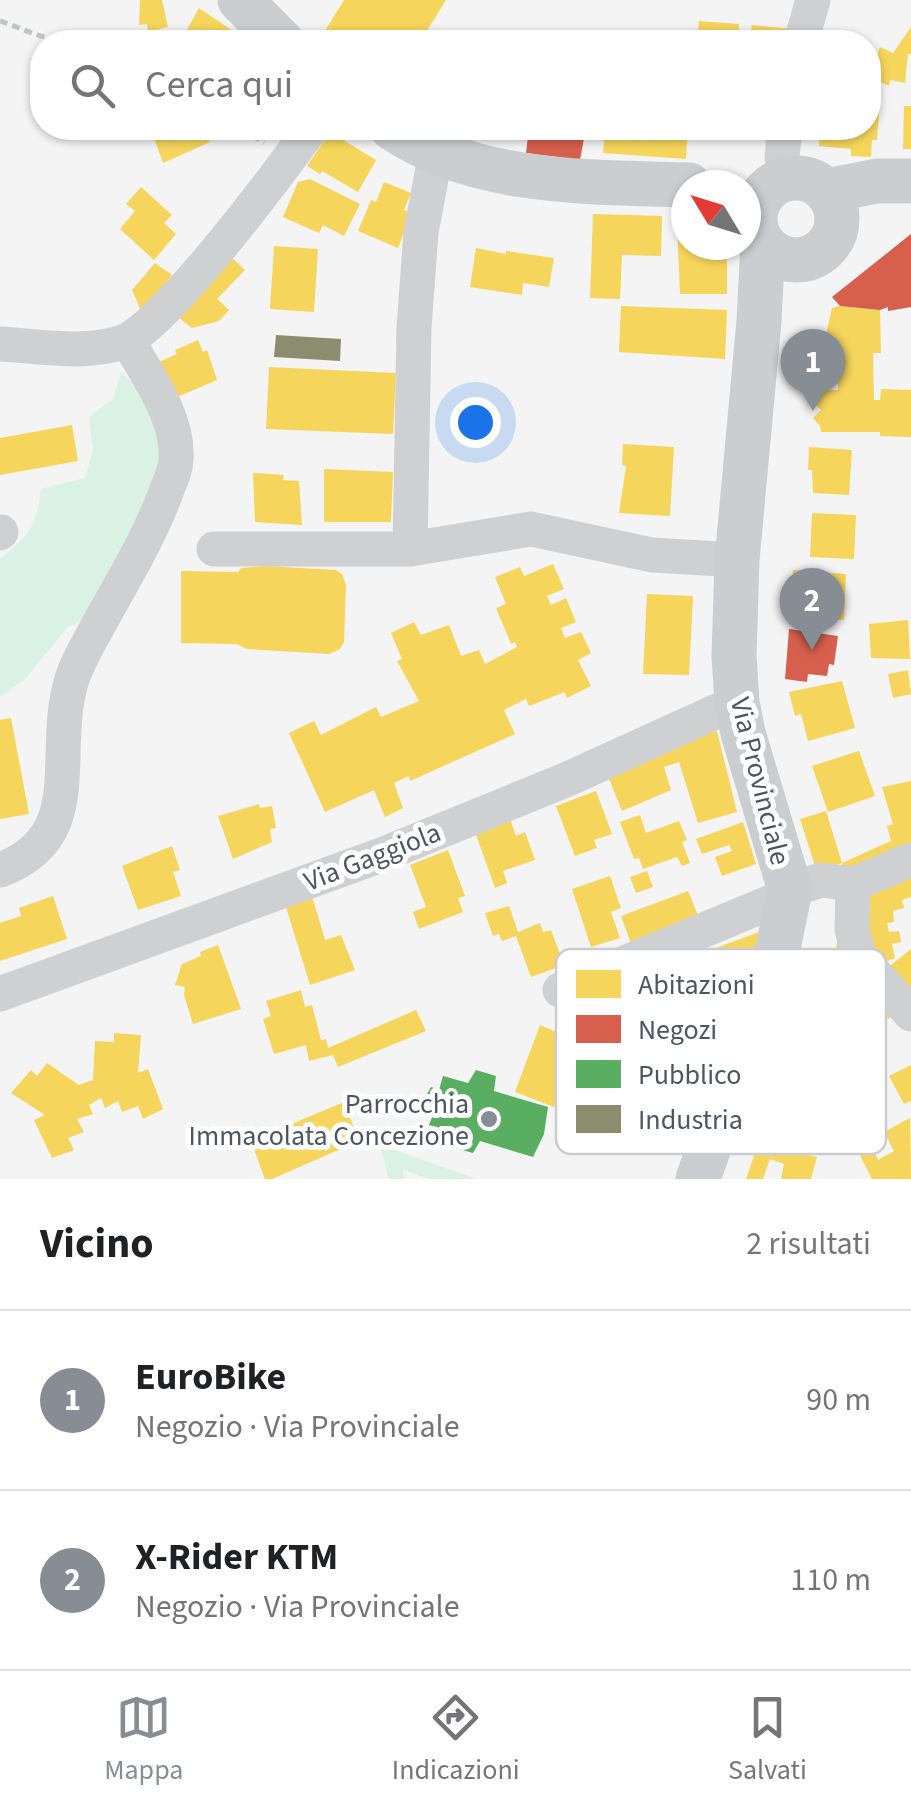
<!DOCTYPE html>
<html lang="it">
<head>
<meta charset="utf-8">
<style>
	body { margin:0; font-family:"Source Sans 3",sans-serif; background:#f6f6f6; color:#202124 }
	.compass { position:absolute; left:671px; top:170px; width:90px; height:90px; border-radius:50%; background:#fff; box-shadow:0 2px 8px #0004; rotate:308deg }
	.you { position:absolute; left:475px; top:422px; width:35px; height:35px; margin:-25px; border:8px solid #fff; border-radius:50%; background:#1a73e8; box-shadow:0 0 0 15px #1a73e833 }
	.badge { display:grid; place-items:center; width:65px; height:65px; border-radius:50%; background:#868d94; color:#fff; font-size:32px; font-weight:700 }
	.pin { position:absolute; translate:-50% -82px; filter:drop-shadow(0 2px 5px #0008) }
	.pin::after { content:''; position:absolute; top:52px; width:35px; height:30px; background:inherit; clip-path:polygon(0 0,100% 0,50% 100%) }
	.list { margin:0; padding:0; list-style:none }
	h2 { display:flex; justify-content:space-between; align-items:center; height:130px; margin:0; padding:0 40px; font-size:42px }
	h2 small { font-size:32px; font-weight:400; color:#757577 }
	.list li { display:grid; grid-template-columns:65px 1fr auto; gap:30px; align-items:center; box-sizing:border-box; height:180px; padding:0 40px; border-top:2px solid #e0e0e0 }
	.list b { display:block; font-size:38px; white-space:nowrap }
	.list p { margin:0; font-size:32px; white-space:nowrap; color:#757577 }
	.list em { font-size:32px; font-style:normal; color:#757577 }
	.icon { flex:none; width:55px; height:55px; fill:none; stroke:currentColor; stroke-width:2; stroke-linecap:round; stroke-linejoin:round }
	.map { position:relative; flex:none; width:911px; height:1179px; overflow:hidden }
	.search { position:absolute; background:#fff; box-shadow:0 2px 8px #0004; left:30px; right:30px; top:30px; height:110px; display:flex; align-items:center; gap:25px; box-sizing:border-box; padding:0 35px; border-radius:40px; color:#757577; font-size:38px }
	.sheet { height:490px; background:#fff }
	nav { display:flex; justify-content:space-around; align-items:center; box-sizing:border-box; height:140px; border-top:2px solid #e0e0e0; background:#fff; font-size:28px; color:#757577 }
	nav a { display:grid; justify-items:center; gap:5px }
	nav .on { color:#868d94 }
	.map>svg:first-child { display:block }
	.green { fill:#d9f2e3 }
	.homes { fill:#f6d55c }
	.shops { fill:#d6604d }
	.public { fill:#5aae61 }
	.industry { fill:#8c8c6e }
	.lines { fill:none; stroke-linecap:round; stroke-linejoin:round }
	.path { stroke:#bcc7c4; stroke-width:5; stroke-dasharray:8 5; stroke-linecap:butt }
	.minor { stroke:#ced0d2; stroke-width:35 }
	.major { stroke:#caced1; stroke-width:45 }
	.poi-dot { fill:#868d94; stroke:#fff; stroke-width:4 }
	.labels { text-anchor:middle; stroke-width:10; stroke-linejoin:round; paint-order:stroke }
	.street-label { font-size:28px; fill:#4a5661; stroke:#fff }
	.poi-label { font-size:28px; fill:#4a5661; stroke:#fff; text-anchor:end }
	.key { fill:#fff; stroke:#c9ccd0; stroke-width:2.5 }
	.key-label { font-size:28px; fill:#4a5661 }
</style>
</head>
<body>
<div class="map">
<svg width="911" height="1179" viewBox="0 0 911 1179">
	<rect width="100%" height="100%" fill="#f4f4f4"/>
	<g class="green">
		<path d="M121,372L141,391L161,436L162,477L88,617L67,628L24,680L0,697V559C30,535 36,528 41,489L85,478L93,451L89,417L113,399Z"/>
		<path d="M380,1145L477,1179H428L403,1169L404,1179H389Z"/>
	</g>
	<g class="homes">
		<path d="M140,0H162L168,27L148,32L147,24L139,25Z"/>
		<path d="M344,0H446L420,42H329L323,34Z"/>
		<path d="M199,8L239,35L234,42H180Z"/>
		<path d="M699,21L739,24V42H697Z"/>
		<path d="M752,25L793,29L792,42H748Z"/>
		<path d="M911,27V54H908L905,83L890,80L889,86L869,77L880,47L893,53Z"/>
		<path d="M869,101L880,102L877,140H872L871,157L851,156V149L819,146L820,128H869Z"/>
		<path d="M904,106H911V149H903Z"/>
		<path d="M123,128H205L210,142L163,163L152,132L128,140Z"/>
		<path d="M626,128H688L686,159L603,153L605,133L626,135Z"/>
		<path d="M330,132L376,160L358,192L322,171L320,174L307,166Z"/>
		<path d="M310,179L360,204L344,236L323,225L319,233L283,217L298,182Z"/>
		<path d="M384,182L411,193L404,210L412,213L398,248L358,231L371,200L376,202Z"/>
		<path d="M141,187L172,215L164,223L176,234L154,260L120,229L135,211L126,204Z"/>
		<path d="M593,214L662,216L661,256L622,255L620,299L590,298Z"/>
		<path d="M677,223H686V245H727V294H680Z"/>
		<path d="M274,246L318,249L314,312L270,309Z"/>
		<path d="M476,248L506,254V251L554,258L549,287L523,283L522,295L470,287Z"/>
		<path d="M228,254L245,270L217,299L229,310L219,321L192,328L175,315Z"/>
		<path d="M155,263L172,275L142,313L132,290Z"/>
		<path d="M621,306L727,310L725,359L619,352Z"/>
		<path d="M840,306L880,310L881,353H873L874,400H880L881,389L911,390V437L880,436V432H821L820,426L813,418L821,410L813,402L820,396V390H838V384L817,383V349L823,347L832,308Z"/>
		<path d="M198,340L203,352L207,350L217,380L175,398L159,362L177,354L175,350Z"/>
		<path d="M269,367L396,373L393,434L266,429Z"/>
		<path d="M72,425L78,461L0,475V438Z"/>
		<path d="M623,444L674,447L670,516L619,513L626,466L622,465Z"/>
		<path d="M809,447L852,450L849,495L813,493L812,470H808Z"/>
		<path d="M324,469L393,472L391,522H324Z"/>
		<path d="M253,473L284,475L283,480L299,481L302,525L255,522Z"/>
		<path d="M812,513L856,515L854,559L810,557Z"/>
		<path d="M553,564L564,589L547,596L551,605L566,598L576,622L561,628L565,638L581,632L591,653L578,660L591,686L567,698L565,692L529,706L526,699L504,710L515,734L410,781L409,776L394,783L403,808L385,817L374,790L325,812L289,733L314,721L321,735L376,707L381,717L419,701L397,661L402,659L391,633L414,622L421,635L449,625L461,656L479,650L485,664L517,647L515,642L511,644L496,608L506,604L495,577L520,567L524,576Z"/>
		<path d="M265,566L336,570L342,574L346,585L344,642L340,649L329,654L247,649L236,644L181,643V571L238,572L241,568Z"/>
		<path d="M793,570L846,574L844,620L789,616Z"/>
		<path d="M647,594L693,596L689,675L643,674Z"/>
		<path d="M908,620L910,659L871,658L869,624Z"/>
		<path d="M908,670L911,694L893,698L888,674Z"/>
		<path d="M842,681L855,728L808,741L801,714L795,716L789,692Z"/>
		<path d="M11,718L29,814L0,819V720Z"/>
		<path d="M717,731L737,812L698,823L679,762L664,767L671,790L622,811L607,774L673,741Z"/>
		<path d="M859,751L875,796L828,812L812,766Z"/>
		<path d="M911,781V849L842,871V863L891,841L887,826L893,824L882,787Z"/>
		<path d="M596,791L612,834L594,840L597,848L575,856L556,806Z"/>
		<path d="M259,804L260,808L272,806L276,828L270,829L272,842L233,859L218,816Z"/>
		<path d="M826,811L842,863L817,872L800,819Z"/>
		<path d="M640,815L646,833L679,821L687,840L682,842L690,863L682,866L677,857L643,869L639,858L634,859L620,822Z"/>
		<path d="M510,819L516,836L525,832L535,860L503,871L507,883L495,888L475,832Z"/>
		<path d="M743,822L756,864L722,876L715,857L732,851L729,845L702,854L696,839Z"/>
		<path d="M172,846L180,870L173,872L181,896L138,910L122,866Z"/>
		<path d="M448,850L465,896L458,898L463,912L419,929L413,912L426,907L410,865Z"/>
		<path d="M647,871L653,887L636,893L630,877Z"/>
		<path d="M911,873V897L902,900L904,908L893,911L894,922L887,923L889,932L899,931L901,942L892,944L895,958L874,966L865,894Z"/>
		<path d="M610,876L621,908L611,912L620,938L591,947L572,889Z"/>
		<path d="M688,891L701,923L633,949L621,916Z"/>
		<path d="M53,896L67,939L0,961V923L21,916L19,908Z"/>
		<path d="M312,896L325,940L341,935L355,970L310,985L285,904Z"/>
		<path d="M509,906L518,932L540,923L543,932L551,930L564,965L531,977L516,936L502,941L499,934L493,936L485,913Z"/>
		<path d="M762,931L753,978L733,973L734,965L719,970L713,949Z"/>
		<path d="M839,935L903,1008L888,1019L869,997L872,994L864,989L848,1016L858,1019L834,1065L857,1093L844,1105L830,1087L818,1082L809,1099L819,1103L812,1116L825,1121L820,1133L809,1128L803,1144L771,1134L813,1023L817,1025L833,988L818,982L830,951L835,952Z"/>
		<path d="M218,945L241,1009L193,1024L184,995L185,987L175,985L182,964L201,956L200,952Z"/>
		<path d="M911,949V999L885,970Z"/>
		<path d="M301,990L305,1007L312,1005L321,1040L326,1039L328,1048L416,1010L426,1031L338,1067L333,1055L309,1061L306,1045L274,1054L263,1019L271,1016L266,1001Z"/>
		<path d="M566,1009L588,1017L591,1011L675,1042L653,1103L584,1077L591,1058L574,1052L554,1107L515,1092L540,1025L554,1031L560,1014Z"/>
		<path d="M114,1033L141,1035L138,1073L148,1069L163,1109L143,1119L138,1106L122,1112L118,1101L105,1108L101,1098L89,1105L93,1114L77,1119L84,1132L68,1138L74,1150L52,1158L34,1120L45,1115L11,1093L31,1070L37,1076L47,1063L79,1085L93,1080L95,1041L114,1042Z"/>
		<path d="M911,1065V1101L904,1104L889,1076Z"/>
		<path d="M344,1102L359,1141L272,1179H265L251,1141Z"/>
		<path d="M855,1107L878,1160L894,1151L884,1132L910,1118L911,1179H872L850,1136L843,1140L836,1126L845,1122L841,1113Z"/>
		<path d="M762,1133L779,1138L775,1147L817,1157L811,1179H781L784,1164L770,1159L763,1179H746Z"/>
	</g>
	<g class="shops">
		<path d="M529,128H586L580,160L526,153Z"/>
		<path d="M911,234V307L888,311V307L880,310L840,306L832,297Z"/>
		<path d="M789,629L838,636L834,665L829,664L827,676L808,674L807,682L785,679Z"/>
	</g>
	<path class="public" d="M476,1070L496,1076L494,1091L548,1107L544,1134L533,1157L480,1141L473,1153L455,1148L454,1133L429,1125L434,1112L424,1109L425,1098L431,1087L439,1090L443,1076L468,1083Z"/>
	<path class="industry" d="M276,335L341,339L340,361L274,357Z"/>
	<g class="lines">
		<g class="path">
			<path d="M0,21C19,27 42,39 61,40C98,43 128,23 163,42"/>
			<path d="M242,128L264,143"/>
		</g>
		<g class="minor">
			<path d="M801,42L813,0"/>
			<path d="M785,128L782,157L785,179"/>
			<path d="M0,344C39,346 85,355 123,342C164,327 282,170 311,128"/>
			<path d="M0,533L1,532"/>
			<path d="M214,549H410L531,529L652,555L737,560"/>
			<path d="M410,549L414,328L421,232L436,153"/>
			<path d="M0,870C88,837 51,759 70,686C75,665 89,643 99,624C122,582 148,540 165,495C169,483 176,471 176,459C179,418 147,375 128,341"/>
			<path d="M853,884L852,929L859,956L911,1014"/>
			<path d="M560,990L771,902L790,890L821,880L853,884L911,860"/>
			<path d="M0,994L384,854L568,779L737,702"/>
		</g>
		<g class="major">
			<path d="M240,0L282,42"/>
			<path d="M392,128C476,185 590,182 689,185"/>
			<circle cx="796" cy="219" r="41"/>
			<path d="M826,191L877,181H911"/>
			<path d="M698,1179L778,948L790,890L743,733L737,702L734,656L737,560L759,321L763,244"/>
		</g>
	</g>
	<circle class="poi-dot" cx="489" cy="1119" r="10"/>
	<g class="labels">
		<g class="street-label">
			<text transform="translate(761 781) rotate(76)" y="10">Via Provinciale</text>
			<text transform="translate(372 856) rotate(-21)" y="10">Via Gaggiola</text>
		</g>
		<g class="poi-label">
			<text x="469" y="1113">Parrocchia<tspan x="469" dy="32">Immacolata Concezione</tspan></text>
		</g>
	</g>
	<rect x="556" y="949" width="330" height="205" rx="15" class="key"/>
	<rect x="576" y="970" width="45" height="28" fill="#f6d55c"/>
	<rect x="576" y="1015" width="45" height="28" fill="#d6604d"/>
	<rect x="576" y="1060" width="45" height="28" fill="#5aae61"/>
	<rect x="576" y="1105" width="45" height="28" fill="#8c8c6e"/>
	<g class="key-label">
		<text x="638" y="994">Abitazioni</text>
		<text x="638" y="1039">Negozi</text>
		<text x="638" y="1084">Pubblico</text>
		<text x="638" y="1129">Industria</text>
	</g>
</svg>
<svg class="compass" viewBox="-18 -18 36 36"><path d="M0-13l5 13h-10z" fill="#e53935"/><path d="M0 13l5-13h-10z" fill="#757577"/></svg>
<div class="you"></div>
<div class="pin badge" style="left:813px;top:411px">1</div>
<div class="pin badge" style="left:812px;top:650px">2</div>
<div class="search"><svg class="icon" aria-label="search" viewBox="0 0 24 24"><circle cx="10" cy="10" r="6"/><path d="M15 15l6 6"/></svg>Cerca qui</div>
</div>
<section class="sheet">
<h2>Vicino<small>2 risultati</small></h2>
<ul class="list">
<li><span class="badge">1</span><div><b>EuroBike</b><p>Negozio · Via Provinciale</p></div><em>90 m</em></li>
<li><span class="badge">2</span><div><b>X-Rider KTM</b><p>Negozio · Via Provinciale</p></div><em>110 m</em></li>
</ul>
</section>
<nav>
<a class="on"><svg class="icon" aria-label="map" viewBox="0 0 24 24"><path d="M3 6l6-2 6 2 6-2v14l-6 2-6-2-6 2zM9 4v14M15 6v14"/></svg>Mappa</a>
<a><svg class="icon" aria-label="directions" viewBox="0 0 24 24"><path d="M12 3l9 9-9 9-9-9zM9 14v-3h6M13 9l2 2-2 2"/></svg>Indicazioni</a>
<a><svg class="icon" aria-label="saved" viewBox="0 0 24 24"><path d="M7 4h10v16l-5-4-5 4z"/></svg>Salvati</a>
</nav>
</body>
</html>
